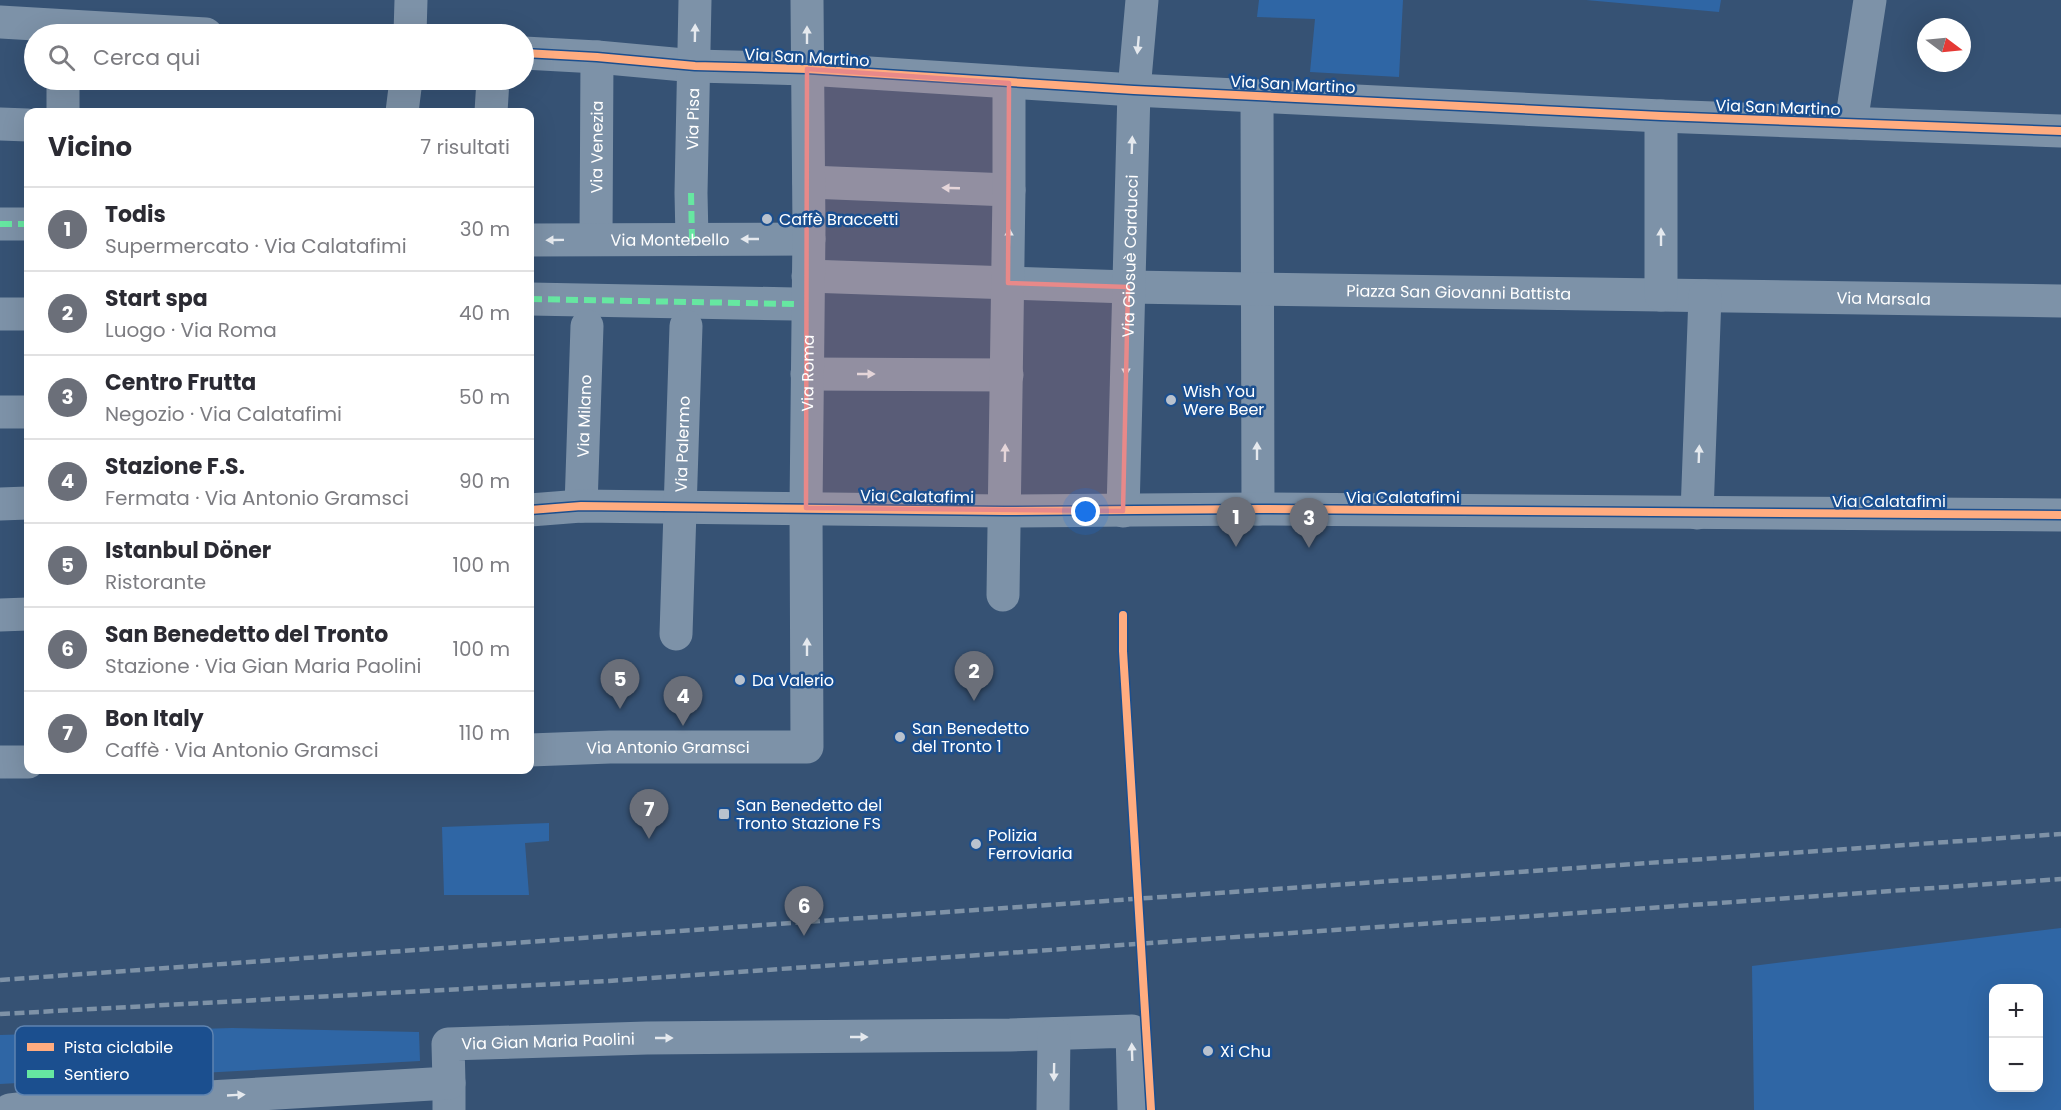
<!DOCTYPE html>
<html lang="it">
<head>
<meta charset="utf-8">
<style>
	body { margin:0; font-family:Poppins,sans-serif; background:#f2f2f3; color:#2b2b33 }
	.controls { position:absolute; right:18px; bottom:18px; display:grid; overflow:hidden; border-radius:12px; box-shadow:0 6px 24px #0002 }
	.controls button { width:54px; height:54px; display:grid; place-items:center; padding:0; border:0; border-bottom:2px solid #e1e1e2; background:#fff; color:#2b2b33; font:30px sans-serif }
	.compass { position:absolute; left:1917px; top:18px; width:54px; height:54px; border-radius:50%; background:#fff; box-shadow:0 6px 24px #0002; rotate:106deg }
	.you { position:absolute; left:1086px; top:512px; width:21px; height:21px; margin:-15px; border:4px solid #fff; border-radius:50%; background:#1a73e8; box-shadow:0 0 0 9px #1a73e833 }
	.badge { display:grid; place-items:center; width:39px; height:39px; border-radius:50%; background:#6b6f79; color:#fff; font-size:20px; font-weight:700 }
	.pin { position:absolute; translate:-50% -50px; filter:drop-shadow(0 2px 3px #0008) }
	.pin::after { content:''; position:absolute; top:32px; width:21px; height:18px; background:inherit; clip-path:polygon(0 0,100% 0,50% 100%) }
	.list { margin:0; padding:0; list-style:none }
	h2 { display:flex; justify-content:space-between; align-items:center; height:78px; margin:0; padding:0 24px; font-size:26px }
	h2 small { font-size:20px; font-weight:400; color:#7c7c81 }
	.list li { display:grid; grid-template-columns:39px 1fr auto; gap:18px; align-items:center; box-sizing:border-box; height:84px; padding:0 24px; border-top:2px solid #e1e1e2 }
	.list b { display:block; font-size:22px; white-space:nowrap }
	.list p { margin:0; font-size:20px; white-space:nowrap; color:#7c7c81 }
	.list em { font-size:20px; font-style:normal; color:#7c7c81 }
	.icon { flex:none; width:33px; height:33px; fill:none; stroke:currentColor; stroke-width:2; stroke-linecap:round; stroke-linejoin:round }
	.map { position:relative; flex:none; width:2061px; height:1110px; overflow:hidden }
	.search { position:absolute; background:#fff; box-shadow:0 6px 24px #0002; left:24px; top:24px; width:510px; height:66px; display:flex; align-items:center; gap:15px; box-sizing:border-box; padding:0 21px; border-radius:33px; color:#7c7c81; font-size:22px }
	.panel { position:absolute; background:#fff; box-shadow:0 6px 24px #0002; left:24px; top:108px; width:510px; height:666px; border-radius:12px }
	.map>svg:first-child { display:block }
	.green { fill:#2f66a5; fill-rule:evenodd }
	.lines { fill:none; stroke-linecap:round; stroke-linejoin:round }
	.minor { stroke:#7d92a8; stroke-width:33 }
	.rail { stroke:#7e92a7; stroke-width:4.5; stroke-dasharray:10 4.5; stroke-linecap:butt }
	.quiet { stroke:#66e7a1; stroke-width:6; stroke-dasharray:12 6; stroke-linecap:butt }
	.cycleway-casing { stroke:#1b4f8f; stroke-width:11 }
	.cycleway { stroke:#ffac80; stroke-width:8 }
	.oneway { fill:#e5e9ee }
	.marked { fill:#e88989; fill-opacity:0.2; stroke:#e88989; stroke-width:4.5; stroke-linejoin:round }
	.poi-dot { fill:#b9c2ce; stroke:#1b4f8f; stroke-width:2 }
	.labels { text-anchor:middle; stroke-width:5; stroke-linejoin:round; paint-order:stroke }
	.street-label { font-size:16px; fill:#fff; stroke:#1b4f8f }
	.poi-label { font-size:16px; fill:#fff; stroke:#1b4f8f; text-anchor:start }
	.key { fill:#1b4f8f; stroke:#5f84b1; stroke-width:1.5 }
	.key-label { font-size:16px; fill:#fff }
</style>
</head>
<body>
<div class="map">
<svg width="2061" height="1110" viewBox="0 0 2061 1110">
	<rect width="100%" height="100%" fill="#365274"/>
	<g class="green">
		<path d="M1259,0H1403L1399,77L1310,72L1315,19L1257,17Z"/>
		<path d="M1586,0H1721L1719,12Z"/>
		<path d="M549,823V841L525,843L529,895H444L442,827Z"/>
		<path d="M2061,928V1110H1754L1752,966ZM1994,988H2038V1088H1994Z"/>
		<path d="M232,1028L419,1032L420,1061L0,1084V1035Z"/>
	</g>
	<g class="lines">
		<g class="minor">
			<path d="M0,22L206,34"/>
			<path d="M410,34L411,0"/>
			<path d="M524,53L597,57L695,66L807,69L1134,90L1661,116L2061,131"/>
			<path d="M1257,96L1258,509"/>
			<path d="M63,112V80"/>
			<path d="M402,112L406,80"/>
			<path d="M491,112L493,80"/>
			<path d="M1851,123L1870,0"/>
			<path d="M0,124L28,125"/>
			<path d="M809,182L1009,190"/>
			<path d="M0,224H28"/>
			<path id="s1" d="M596,239L597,57"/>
			<path id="s2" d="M692,239L691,193L695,0"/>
			<path id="s3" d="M530,240L809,239"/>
			<path id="s4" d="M808,276L1128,287L2061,301"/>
			<path d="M1661,295V116"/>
			<path d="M530,299L795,304"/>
			<path d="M0,314H28"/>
			<path d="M807,374L1007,375"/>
			<path d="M0,412H28"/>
			<path d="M0,504L28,503"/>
			<path id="s5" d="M581,506L587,326"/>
			<path d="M530,510L581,506L1004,511L1258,509L2061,515"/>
			<path id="s6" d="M1123,511L1134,90L1142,0"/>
			<path d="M1697,513L1705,296"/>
			<path d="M1003,595L1009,190V83"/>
			<path d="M0,615L28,614"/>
			<path id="s7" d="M676,634L686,326"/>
			<path id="s8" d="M530,750L610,747H807L806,508L809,229L807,0"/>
			<path d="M0,762H28"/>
			<path d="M449,1083V1110"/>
			<path id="s9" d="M10,1110L36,1107L449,1083L448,1044L647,1038L1010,1035L1132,1031L1134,1110"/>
			<path d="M1053,1110L1054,1034"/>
		</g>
		<g class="rail">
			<path d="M0,980L805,922L2061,834"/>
			<path d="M0,1014L609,981L2061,879"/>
		</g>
		<g class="quiet">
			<path d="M691,193L692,239"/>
			<path d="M0,224H28"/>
			<path d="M530,299L795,304"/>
		</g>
		<defs>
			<g id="cycleway">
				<path d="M524,53L597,57L695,66L807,69L1134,90L1661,116L2061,131"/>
				<path d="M530,510L581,506L1004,511L1258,509L2061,515"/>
				<path d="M1123,615V651L1151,1110"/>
			</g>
		</defs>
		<use href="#cycleway" class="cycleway-casing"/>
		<use href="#cycleway" class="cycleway"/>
	</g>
	<defs><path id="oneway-solid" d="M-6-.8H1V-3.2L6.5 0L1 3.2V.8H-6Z" transform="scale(1.5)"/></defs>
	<g class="oneway">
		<use href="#oneway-solid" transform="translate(695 33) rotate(-89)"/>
		<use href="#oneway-solid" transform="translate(807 35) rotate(-90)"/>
		<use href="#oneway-solid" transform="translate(1138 45) rotate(95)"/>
		<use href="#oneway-solid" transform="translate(1132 145) rotate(-88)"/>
		<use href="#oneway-solid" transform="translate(951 188) rotate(-178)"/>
		<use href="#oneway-solid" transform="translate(1009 237) rotate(-89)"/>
		<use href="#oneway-solid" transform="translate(1661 237) rotate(-90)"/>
		<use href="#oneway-solid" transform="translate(750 239) rotate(-180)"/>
		<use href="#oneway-solid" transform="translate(555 240) rotate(179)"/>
		<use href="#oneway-solid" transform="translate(1126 367) rotate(91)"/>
		<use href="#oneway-solid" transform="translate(866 374)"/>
		<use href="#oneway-solid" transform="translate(1257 451) rotate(-90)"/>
		<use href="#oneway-solid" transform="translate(1005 453) rotate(-89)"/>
		<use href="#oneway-solid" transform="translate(1699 454) rotate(-88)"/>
		<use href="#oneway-solid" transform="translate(807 647) rotate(-90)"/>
		<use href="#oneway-solid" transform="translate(859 1037)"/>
		<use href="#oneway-solid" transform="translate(664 1038)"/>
		<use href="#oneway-solid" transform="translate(1132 1052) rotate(-92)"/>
		<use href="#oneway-solid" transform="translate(1054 1072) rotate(91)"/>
		<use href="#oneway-solid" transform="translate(236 1095) rotate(-3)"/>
	</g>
	<path class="marked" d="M807,69L1009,83L1008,283L1128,287L1123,511L806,508Z"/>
	<g class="poi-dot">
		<circle cx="767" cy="219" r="6"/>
		<circle cx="1171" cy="400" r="6"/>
		<circle cx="740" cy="680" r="6"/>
		<circle cx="900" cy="737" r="6"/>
		<rect x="718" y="808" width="12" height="12" rx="3"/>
		<circle cx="976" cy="844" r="6"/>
		<circle cx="1208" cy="1051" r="6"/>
	</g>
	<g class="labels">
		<g class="street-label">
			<text transform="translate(807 57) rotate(3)" y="6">Via San Martino</text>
			<text transform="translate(1293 84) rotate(3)" y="6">Via San Martino</text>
			<text transform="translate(1778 107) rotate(2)" y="6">Via San Martino</text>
			<text dy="6" stroke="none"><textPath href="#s2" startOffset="120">Via Pisa</textPath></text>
			<text dy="6" stroke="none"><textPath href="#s1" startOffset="92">Via Venezia</textPath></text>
			<text dy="6" stroke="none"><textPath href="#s3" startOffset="140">Via Montebello</textPath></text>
			<text dy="6" stroke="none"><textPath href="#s6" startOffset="255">Via Giosuè Carducci</textPath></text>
			<text dy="6" stroke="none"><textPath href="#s4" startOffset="651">Piazza San Giovanni Battista</textPath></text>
			<text dy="6" stroke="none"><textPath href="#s4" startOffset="1076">Via Marsala</textPath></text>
			<text dy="6" stroke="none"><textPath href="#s8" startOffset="651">Via Roma</textPath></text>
			<text dy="6" stroke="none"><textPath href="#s5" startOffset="90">Via Milano</textPath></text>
			<text dy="6" stroke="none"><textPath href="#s7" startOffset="190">Via Palermo</textPath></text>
			<text transform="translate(917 496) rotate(1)" y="6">Via Calatafimi</text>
			<text x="1403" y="503">Via Calatafimi</text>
			<text x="1889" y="507">Via Calatafimi</text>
			<text dy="6" stroke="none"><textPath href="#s8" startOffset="138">Via Antonio Gramsci</textPath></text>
			<text dy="6" stroke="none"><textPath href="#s9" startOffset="579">Via Gian Maria Paolini</textPath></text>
		</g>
		<g class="poi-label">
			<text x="779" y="225">Caffè Braccetti</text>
			<text x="1183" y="397">Wish You<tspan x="1183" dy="18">Were Beer</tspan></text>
			<text x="752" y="686">Da Valerio</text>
			<text x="912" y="734">San Benedetto<tspan x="912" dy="18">del Tronto 1</tspan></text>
			<text x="736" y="811">San Benedetto del<tspan x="736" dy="18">Tronto Stazione FS</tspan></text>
			<text x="988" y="841">Polizia<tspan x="988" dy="18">Ferroviaria</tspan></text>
			<text x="1220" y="1057">Xi Chu</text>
		</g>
	</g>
	<rect x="15" y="1026" width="198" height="69" rx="9" class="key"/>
	<rect x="27" y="1043" width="27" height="8" fill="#ffac80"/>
	<rect x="27" y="1070" width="27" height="8" fill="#66e7a1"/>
	<g class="key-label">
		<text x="64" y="1053">Pista ciclabile</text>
		<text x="64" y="1080">Sentiero</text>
	</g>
</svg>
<div class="controls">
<button>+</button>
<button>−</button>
</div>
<svg class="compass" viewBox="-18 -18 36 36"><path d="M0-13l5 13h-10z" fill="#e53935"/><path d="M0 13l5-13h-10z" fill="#7c7c81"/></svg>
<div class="you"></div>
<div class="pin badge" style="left:1236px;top:547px">1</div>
<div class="pin badge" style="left:974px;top:701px">2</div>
<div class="pin badge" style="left:1309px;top:548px">3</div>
<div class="pin badge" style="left:683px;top:726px">4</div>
<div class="pin badge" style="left:620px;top:709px">5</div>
<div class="pin badge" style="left:804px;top:936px">6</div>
<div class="pin badge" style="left:649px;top:839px">7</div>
<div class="search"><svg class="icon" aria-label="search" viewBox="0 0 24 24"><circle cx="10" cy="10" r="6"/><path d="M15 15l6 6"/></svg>Cerca qui</div>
<section class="panel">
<h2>Vicino<small>7 risultati</small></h2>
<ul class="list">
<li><span class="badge">1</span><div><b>Todis</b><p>Supermercato · Via Calatafimi</p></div><em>30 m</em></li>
<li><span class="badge">2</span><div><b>Start spa</b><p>Luogo · Via Roma</p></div><em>40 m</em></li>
<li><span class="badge">3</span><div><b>Centro Frutta</b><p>Negozio · Via Calatafimi</p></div><em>50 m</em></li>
<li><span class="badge">4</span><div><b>Stazione F.S.</b><p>Fermata · Via Antonio Gramsci</p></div><em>90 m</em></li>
<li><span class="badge">5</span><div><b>Istanbul Döner</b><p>Ristorante</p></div><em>100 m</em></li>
<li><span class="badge">6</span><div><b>San Benedetto del Tronto</b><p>Stazione · Via Gian Maria Paolini</p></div><em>100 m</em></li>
<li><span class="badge">7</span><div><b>Bon Italy</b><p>Caffè · Via Antonio Gramsci</p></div><em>110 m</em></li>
</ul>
</section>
</div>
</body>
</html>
